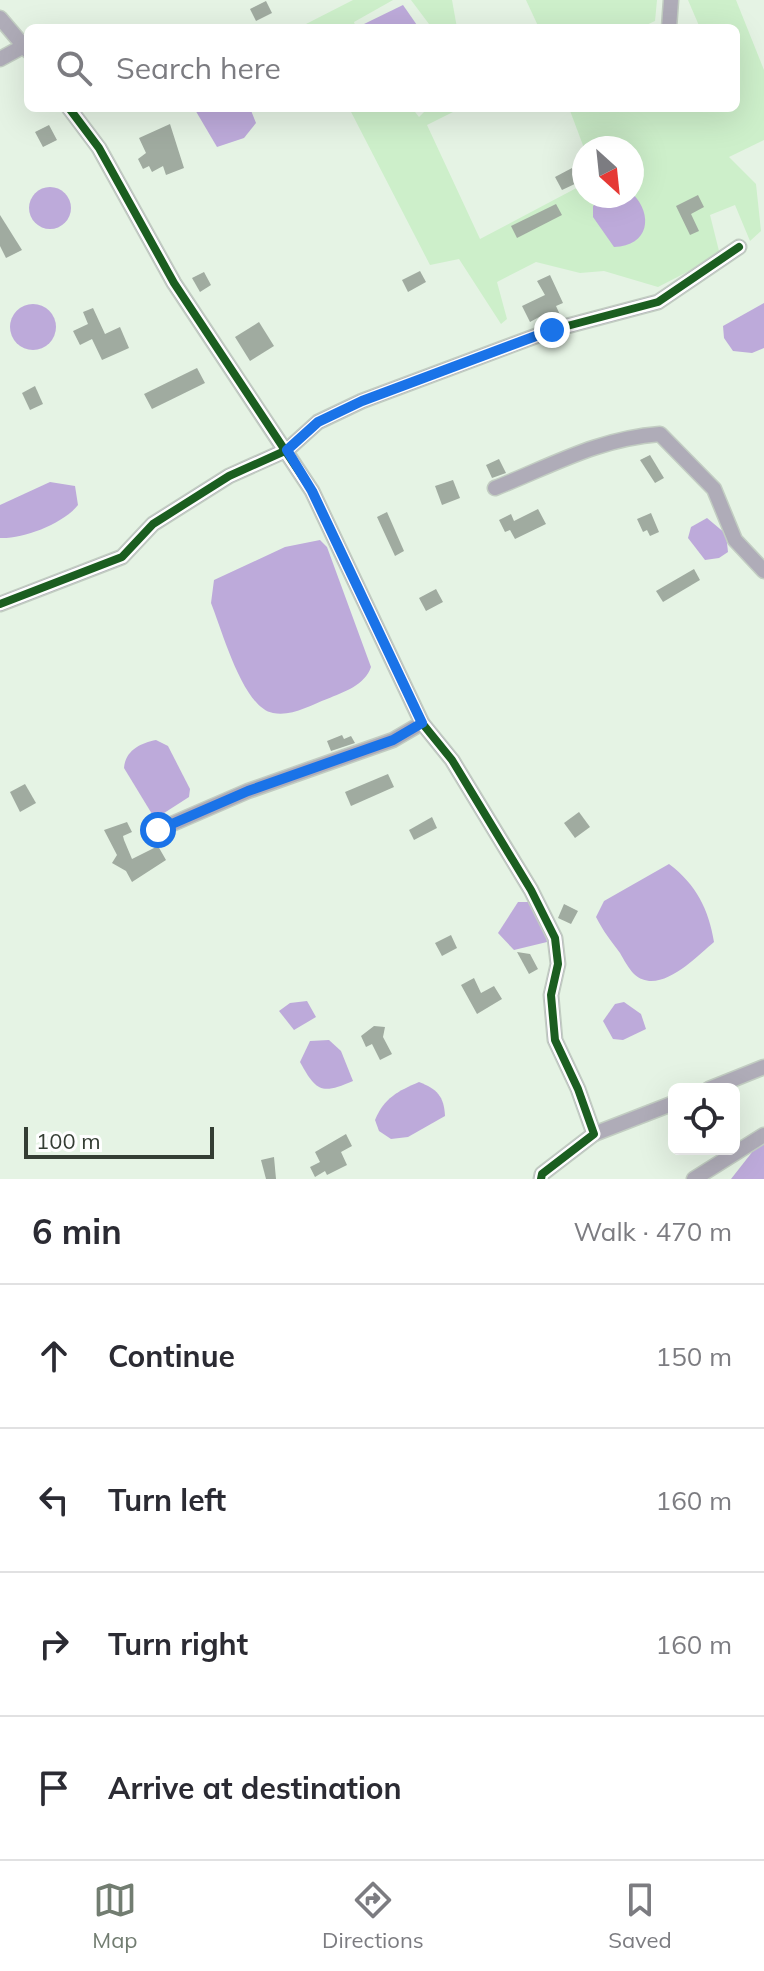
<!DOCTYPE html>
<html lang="en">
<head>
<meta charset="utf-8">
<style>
	body { margin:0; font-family:Mulish,sans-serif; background:#f7f7f7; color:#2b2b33 }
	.controls { position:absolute; right:24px; bottom:24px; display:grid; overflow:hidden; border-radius:12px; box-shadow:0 8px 32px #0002 }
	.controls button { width:72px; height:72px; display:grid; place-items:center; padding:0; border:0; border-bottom:2px solid #e1e1e2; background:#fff; color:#2b2b33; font:40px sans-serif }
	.compass { position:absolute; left:572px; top:136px; width:72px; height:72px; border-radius:50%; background:#fff; box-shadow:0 8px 32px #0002; rotate:153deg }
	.scale { position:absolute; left:24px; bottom:20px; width:190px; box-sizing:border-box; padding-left:8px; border:4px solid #343d33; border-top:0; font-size:22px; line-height:28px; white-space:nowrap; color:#343d33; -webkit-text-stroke:6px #fefefe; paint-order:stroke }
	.stop { position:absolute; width:24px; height:24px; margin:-18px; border:6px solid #1a73e8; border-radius:50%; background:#fff }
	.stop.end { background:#1a73e8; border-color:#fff; box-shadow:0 2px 8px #0008 }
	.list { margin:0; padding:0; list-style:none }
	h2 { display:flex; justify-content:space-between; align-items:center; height:104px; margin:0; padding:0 32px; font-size:34px }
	h2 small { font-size:26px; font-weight:400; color:#7c7c81 }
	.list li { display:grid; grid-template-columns:52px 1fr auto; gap:24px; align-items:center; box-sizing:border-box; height:144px; padding:0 32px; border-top:2px solid #e1e1e2 }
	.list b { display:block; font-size:30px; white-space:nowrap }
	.list em { font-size:26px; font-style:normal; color:#7c7c81 }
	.icon { flex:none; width:44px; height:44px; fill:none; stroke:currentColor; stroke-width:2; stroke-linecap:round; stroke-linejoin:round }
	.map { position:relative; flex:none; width:764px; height:1179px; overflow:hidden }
	.search { position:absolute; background:#fff; box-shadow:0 8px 32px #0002; left:24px; right:24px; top:24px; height:88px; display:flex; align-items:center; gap:20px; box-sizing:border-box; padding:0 28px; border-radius:12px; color:#7c7c81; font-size:30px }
	.sheet { height:680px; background:#fff }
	nav { display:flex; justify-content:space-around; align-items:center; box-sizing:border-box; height:112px; border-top:2px solid #e1e1e2; background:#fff; font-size:22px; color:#7c7c81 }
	nav a { display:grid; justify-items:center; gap:4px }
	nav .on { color:#727d71 }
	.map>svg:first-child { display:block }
	.green { fill:#cdefca }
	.water { fill:#bdaada }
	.building { fill:#a0aba0 }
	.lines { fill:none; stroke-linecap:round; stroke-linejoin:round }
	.minor-casing { stroke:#c2cdc2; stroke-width:17 }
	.minor { stroke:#afacb8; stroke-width:14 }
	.cycleway-casing { stroke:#fefefe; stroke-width:13 }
	.cycleway { stroke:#1b5e20; stroke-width:8 }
	.route { stroke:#1a73e8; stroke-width:10 }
</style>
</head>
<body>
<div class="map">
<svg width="764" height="1179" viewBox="0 0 764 1179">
	<rect width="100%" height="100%" fill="#e5f3e4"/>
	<g class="green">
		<path d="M353,0H393L354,22L356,28H308L306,24Z"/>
		<path d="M411,0H452L457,28H432Z"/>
		<path d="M526,0H657L655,21L640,28H539Z"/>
		<path d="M688,0H736L764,70V140L729,157L756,184L761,231L750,241L735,205L710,215L720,255L658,287L604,271L580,273L536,262L497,282L507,319L501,324L459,259L430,265L349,108H412L419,117L428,108H461L427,125L480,239L584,184V196H632V148H584L569,108H736V28H700Z"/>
	</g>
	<g class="water">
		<path d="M403,5L419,28H366L364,24Z"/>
		<path d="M194,108H250L256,123L244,138L217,147Z"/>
		<circle cx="50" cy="208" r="21"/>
		<path d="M632,193C654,215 649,246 614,247L593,217V206L605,196H632Z"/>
		<path d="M764,303V348L752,353L733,351L724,338L723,326Z"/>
		<circle cx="33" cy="327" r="23"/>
		<path d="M50,482L75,486L78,505C63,524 23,539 0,538V505Z"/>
		<path d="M707,518L726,534L728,552L719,558L705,560L688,538L691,527Z"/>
		<path d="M320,540L327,547L371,667C365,685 344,692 327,699C311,705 291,717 273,713C243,708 222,630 211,603L214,580L285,547Z"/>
		<path d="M156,740L168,746L190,789L189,797L161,815L152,814L124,768C125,751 140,743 156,740Z"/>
		<path d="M669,864C696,884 709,910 714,942C696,957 659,997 634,974C629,969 624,960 620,953C611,941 603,931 596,917L604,901Z"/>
		<path d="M518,902H528L545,928L547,942L514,950L498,933Z"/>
		<path d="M307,1001L316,1017L294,1030L279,1011L290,1003Z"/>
		<path d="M624,1002L641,1014L646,1029L623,1040L613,1039L603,1021L615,1004Z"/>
		<path d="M329,1040L341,1051L353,1081C321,1095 316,1091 300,1062L310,1041Z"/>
		<path d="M419,1082C437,1089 444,1096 445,1116L408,1137L391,1139L379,1131L375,1120C384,1098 398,1091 419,1082Z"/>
		<path d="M764,1144V1179H731L753,1151Z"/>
	</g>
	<g class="building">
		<path d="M266,1L272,13L256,21L250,9Z"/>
		<path d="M170,124L184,168L166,175L163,166L152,172L149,166L143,169L138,159L146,153L139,138Z"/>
		<path d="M49,125L57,140L43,147L35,132Z"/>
		<path d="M572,168L579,182L562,190L555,177Z"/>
		<path d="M698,195L704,207L691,214L699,231L690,235L676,206Z"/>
		<path d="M556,204L562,215L517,238L511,226Z"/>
		<path d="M0,215L22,250L6,258L0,246Z"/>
		<path d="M420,271L426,282L408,292L402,280Z"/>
		<path d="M204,272L211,285L200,292L192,278Z"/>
		<path d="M550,275L563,303L556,306L561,317L544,322L541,316L530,322L522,306L545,295L537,281Z"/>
		<path d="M93,308L105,334L120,327L129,348L102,360L92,339L80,345L73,331L88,324L83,312Z"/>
		<path d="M259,322L274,346L250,361L235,337Z"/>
		<path d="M197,368L205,383L152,409L144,394Z"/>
		<path d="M35,386L43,404L30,410L22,393Z"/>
		<path d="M650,455L664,478L655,483L640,460Z"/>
		<path d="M499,459L506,473L492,478L486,465Z"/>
		<path d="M453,480L460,498L442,505L435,486Z"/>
		<path d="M538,509L546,524L515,539L510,530L505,532L499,520L511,514L514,521Z"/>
		<path d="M387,512L404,551L395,556L377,517Z"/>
		<path d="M651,513L659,532L650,536L647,530L643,532L637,519Z"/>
		<path d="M694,569L700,580L663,602L656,591Z"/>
		<path d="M436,589L443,602L426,611L419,598Z"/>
		<path d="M342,735L344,739L351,736L355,743L331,751L327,741Z"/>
		<path d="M388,774L394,787L351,806L345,792Z"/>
		<path d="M25,784L36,803L20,812L10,792Z"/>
		<path d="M579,812L590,827L575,838L564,823Z"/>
		<path d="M432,817L437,828L414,840L409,830Z"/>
		<path d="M127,822L132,832L123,836L124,840L132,859L158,846L166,860L132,882L126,871L112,863L117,855L104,830Z"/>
		<path d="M564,904L578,911L571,924L558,918Z"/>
		<path d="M451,935L457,948L442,956L435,943Z"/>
		<path d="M517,952L530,954L538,969L529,974Z"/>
		<path d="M474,978L481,993L494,986L502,999L477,1014L461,985Z"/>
		<path d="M374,1026L385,1027L383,1037L392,1054L380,1060L372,1044L366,1047L361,1036Z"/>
		<path d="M346,1134L352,1146L341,1152L347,1165L327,1175L325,1171L315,1177L310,1167L320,1162L315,1152Z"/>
		<path d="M274,1157L276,1179H266L261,1160Z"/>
	</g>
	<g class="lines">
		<defs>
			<g id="minor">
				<path d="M0,18L28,51"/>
				<path d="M669,28L671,0"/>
				<path d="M0,59L24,46"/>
				<path d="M69,108L99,148L174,283L312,491L422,723L452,760L531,890L555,938L558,964L551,995L555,1040L578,1089L594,1134L542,1174L541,1179"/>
				<path d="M495,488C553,465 597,439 660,434L714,489L735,540L764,571"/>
				<path d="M0,604L122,557L153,524L229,476L287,450L318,422L362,401L552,330L658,302L739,247"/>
				<path d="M158,830L248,791L393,740L422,723"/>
				<path d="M709,1089L764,1067"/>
				<path d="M594,1134L674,1103"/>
				<path d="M694,1179L764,1135"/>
			</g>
		</defs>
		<use href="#minor" class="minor-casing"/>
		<use href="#minor" class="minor"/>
		<defs>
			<g id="cycleway">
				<path d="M69,108L99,148L174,283L312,491L422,723L452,760L531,890L555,938L558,964L551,995L555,1040L578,1089L594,1134L542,1174L541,1179"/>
				<path d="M0,604L122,557L153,524L229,476L287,450L318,422L362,401L552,330L658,302L739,247"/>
			</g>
		</defs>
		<use href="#cycleway" class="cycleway-casing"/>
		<use href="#cycleway" class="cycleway"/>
	</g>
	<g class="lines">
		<path class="route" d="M158,830L248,791L393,740L422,723L312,491L287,450L318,422L362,401L552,330"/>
	</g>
</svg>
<div class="controls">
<button><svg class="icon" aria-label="locate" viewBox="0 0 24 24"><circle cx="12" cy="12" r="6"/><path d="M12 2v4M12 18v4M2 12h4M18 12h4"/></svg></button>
</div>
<svg class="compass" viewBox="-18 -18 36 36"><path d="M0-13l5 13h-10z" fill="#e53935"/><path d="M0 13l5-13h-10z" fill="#7c7c81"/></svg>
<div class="scale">100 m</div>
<div class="stop" style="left:158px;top:830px"></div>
<div class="stop end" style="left:552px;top:330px"></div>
<div class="search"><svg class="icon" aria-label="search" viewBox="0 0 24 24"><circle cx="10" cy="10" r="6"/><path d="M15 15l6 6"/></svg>Search here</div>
</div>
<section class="sheet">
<h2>6 min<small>Walk · 470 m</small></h2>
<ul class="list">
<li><svg class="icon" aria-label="ahead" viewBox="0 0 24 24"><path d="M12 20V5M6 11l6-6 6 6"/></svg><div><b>Continue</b></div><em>150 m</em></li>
<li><svg class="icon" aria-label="left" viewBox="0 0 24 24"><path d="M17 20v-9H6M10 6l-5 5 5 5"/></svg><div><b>Turn left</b></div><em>160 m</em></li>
<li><svg class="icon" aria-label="right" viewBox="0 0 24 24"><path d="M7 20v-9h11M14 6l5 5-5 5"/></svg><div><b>Turn right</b></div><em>160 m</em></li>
<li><svg class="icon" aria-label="arrive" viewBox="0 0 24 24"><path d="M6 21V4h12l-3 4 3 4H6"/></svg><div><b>Arrive at destination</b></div></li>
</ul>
</section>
<nav>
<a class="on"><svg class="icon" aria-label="map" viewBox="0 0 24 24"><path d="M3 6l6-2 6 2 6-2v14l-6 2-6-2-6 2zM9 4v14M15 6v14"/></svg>Map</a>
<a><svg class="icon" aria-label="directions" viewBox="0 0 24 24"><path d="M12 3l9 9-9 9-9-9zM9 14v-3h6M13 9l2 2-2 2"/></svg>Directions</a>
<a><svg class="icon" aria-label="saved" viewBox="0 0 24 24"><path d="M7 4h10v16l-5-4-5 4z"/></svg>Saved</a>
</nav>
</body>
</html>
